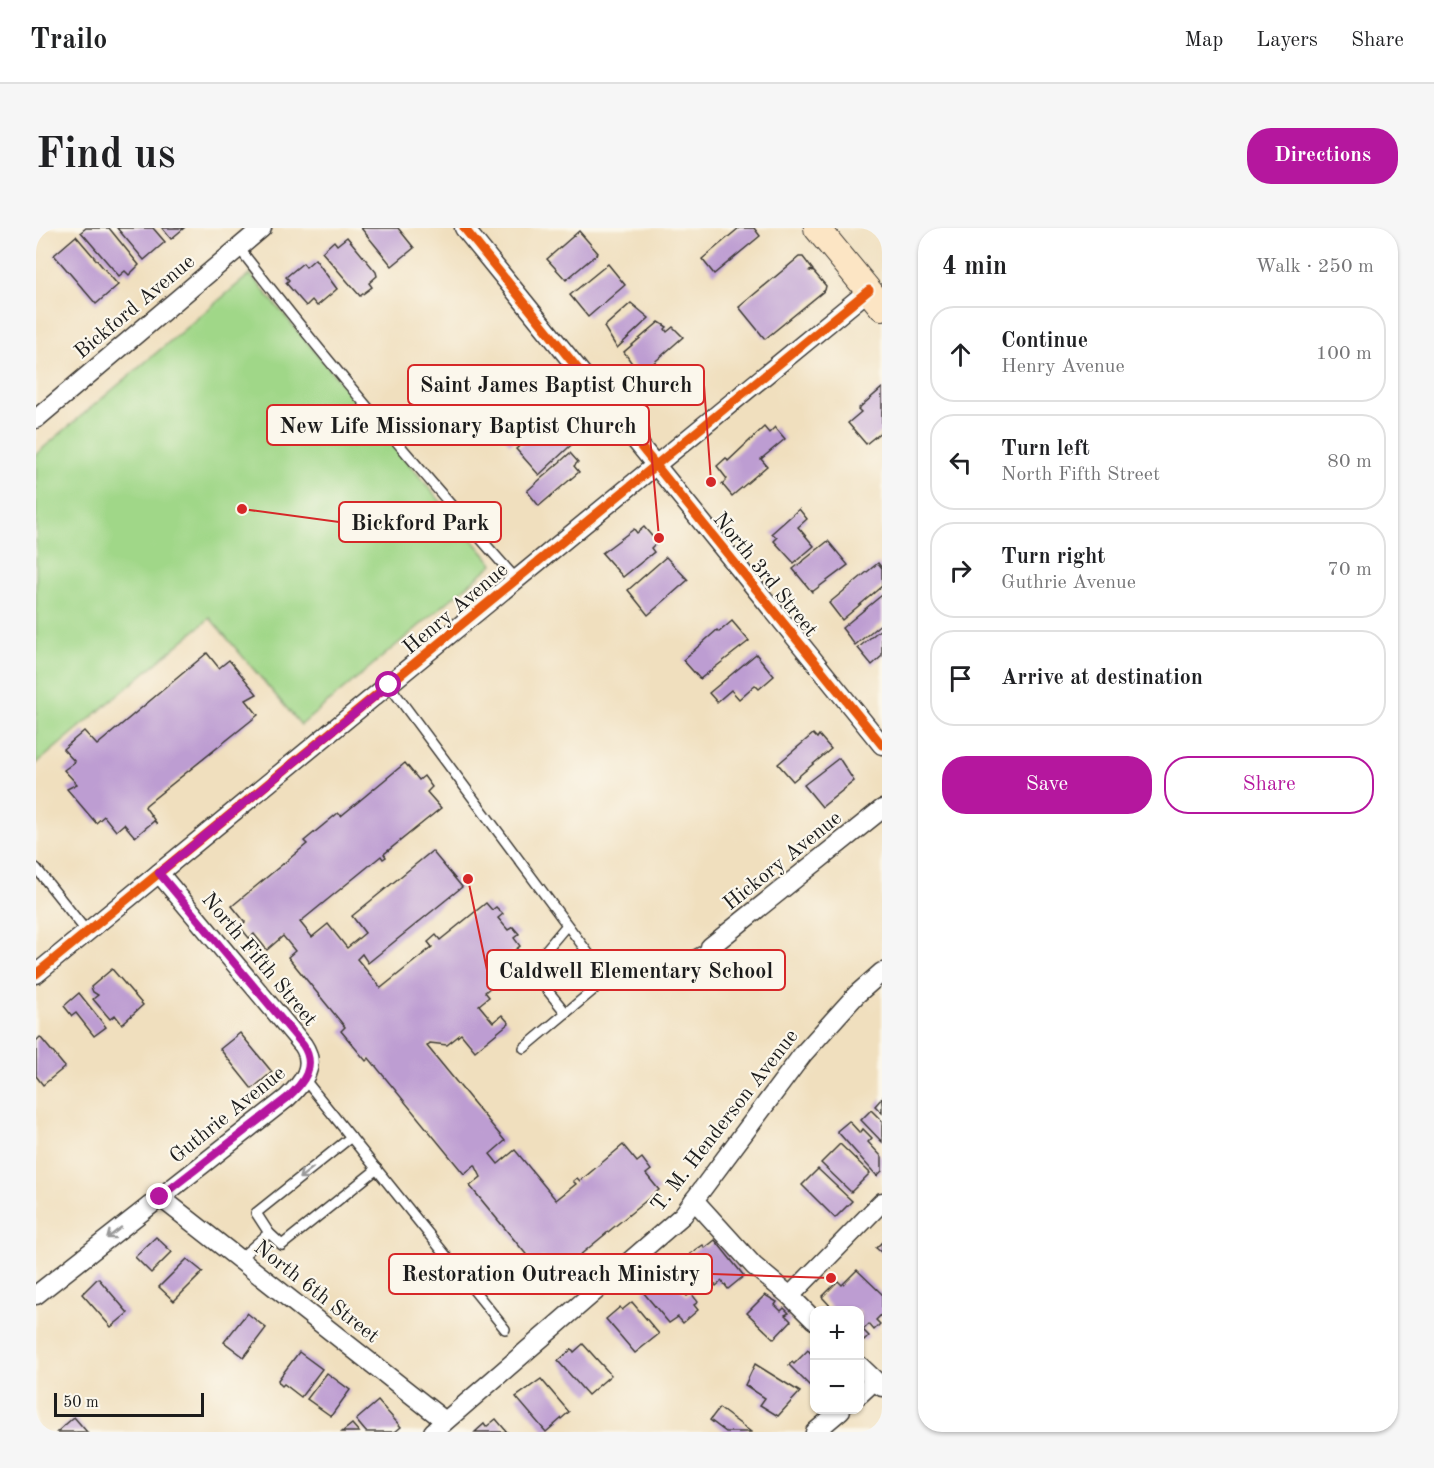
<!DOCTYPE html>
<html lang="en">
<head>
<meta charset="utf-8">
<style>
	body { margin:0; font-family:"Old Standard TT",serif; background:#f6f6f6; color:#202124 }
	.controls { position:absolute; right:18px; bottom:18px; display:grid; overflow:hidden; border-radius:12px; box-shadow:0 2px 4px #0004 }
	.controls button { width:54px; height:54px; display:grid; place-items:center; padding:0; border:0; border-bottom:2px solid #e0e0e0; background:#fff; color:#202124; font:30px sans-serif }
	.scale { position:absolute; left:18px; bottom:15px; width:150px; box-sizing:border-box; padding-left:6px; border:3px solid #1c1c1c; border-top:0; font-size:16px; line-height:21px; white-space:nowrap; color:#1c1c1c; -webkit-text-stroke:4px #fbf7ec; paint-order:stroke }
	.stop { position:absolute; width:18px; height:18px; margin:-14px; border:4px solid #b5179e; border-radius:50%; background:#fff }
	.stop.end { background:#b5179e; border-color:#fff; box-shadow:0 2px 6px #0008 }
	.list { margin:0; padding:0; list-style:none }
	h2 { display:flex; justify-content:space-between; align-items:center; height:78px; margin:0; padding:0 24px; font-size:26px }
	h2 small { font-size:20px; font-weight:400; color:#757577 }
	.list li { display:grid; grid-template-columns:39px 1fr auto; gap:18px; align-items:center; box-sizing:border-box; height:96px; margin:0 12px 12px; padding:0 12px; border:2px solid #e0e0e0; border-radius:24px }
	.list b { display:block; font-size:22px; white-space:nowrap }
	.list p { margin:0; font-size:20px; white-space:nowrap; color:#757577 }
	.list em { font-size:20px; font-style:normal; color:#757577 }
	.actions { display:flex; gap:12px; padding:18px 24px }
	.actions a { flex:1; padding:14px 0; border:2px solid #b5179e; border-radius:24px; text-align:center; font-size:21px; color:#b5179e }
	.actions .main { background:#b5179e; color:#fff }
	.icon { flex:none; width:33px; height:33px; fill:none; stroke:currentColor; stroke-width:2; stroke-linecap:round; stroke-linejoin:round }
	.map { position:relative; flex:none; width:846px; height:1204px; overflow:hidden; border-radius:24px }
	header { display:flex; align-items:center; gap:36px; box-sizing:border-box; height:84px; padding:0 30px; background:#fff; border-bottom:2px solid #e0e0e0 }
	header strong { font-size:28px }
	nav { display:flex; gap:33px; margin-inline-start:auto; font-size:21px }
	.intro { display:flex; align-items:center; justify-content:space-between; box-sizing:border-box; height:144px; padding:0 36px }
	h1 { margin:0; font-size:42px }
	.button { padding:15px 27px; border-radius:24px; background:#b5179e; color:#fff; font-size:21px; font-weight:700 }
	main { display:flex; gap:36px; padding:0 36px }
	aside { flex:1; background:#fff; border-radius:24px; box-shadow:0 2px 4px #0004 }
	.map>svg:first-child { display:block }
	.green { fill:#a0d788; stroke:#5e7a52; stroke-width:1.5 }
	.building { fill:#bd9dd2 }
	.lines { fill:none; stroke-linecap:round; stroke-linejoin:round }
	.lane-casing { stroke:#3c3934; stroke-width:12 }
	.street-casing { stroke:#3c3934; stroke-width:21 }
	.secondary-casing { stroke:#3c3934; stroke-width:28 }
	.lane { stroke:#fff; stroke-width:9 }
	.street { stroke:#fff; stroke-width:18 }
	.secondary { stroke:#fce5c4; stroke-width:26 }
	.cycleway-casing { stroke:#fbf7ec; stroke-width:13 }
	.cycleway { stroke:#e8590c; stroke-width:9 }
	.oneway { stroke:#999 }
	.route { stroke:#b5179e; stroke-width:8 }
	.labels { text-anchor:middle; stroke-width:4.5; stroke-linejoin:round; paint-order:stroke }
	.street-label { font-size:21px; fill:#1c1c1c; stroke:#fbf7ec }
	.leader { fill:none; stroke:#d62828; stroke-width:2 }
	.callout-dot { fill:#d62828; stroke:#fbf7ec; stroke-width:2 }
	.callout { fill:#fbf7ec; stroke:#d62828; stroke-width:2 }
	.callout-label { font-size:22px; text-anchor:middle; font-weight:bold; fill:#1c1c1c }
</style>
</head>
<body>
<header>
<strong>Trailo</strong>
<nav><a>Map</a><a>Layers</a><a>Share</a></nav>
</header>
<div class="intro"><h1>Find us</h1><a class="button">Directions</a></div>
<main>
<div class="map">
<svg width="846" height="1204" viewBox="0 0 846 1204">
	<rect width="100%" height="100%" fill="#fbf7ec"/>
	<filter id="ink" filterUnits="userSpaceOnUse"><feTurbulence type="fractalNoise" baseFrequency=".0167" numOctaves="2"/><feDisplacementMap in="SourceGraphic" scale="12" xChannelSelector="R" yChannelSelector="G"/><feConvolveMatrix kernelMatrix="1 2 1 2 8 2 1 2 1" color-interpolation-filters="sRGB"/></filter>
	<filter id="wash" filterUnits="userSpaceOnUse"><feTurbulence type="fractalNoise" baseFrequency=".008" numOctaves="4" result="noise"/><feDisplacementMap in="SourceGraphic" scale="24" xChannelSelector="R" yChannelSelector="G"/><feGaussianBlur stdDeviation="1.35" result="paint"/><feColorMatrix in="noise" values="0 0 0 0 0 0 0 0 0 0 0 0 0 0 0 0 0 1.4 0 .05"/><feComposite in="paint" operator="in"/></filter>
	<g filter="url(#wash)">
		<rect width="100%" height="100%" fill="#f0dfbe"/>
		<path class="green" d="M214,46L457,336L265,497L174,390L0,536V226Z"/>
		<g id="blocks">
			<g class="building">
				<path d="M50,0H73L103,37L93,47L89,43L83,48L45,4Z"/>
				<path d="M81,0H117L129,14L108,32Z"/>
				<path d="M126,0H148L135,11Z"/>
				<path d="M325,0H362L378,20L356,38Z"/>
				<path d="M703,0H718L724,8L678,46L666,31Z"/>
				<path d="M543,3L562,25L530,52L511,31Z"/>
				<path d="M40,8L82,57L60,76L18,27Z"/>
				<path d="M311,9L340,44L341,48L333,55L336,59L324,68L286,24L298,13L301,17Z"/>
				<path d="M763,29H767L777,42L774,43L778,44L790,58L789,62L729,111L703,79Z"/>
				<path d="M279,31L301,61L281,78L276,72L270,78L250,55L253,52L250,49L267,35L270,39Z"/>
				<path d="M572,36L589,57L552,89L534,67Z"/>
				<path d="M595,75L613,90L581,120L568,99Z"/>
				<path d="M623,94L631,99L629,101L631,104L637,99L647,109L604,147L588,124Z"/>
				<path d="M483,138L498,156L438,206L429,196L428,198L423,188Z"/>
				<path d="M846,160V203L830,216L812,195L825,184L822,181Z"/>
				<path d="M500,161L516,180L474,216L458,197Z"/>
				<path d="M511,195L518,204L529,196L537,206L543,201L547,206L503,247L480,221Z"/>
				<path d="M728,199L733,205L739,199L749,211L725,231L731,238L696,268L686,256L691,251L681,238L690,230L692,233Z"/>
				<path d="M534,225L542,234L538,238L543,244L503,278L491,263Z"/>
				<path d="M763,281L771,291L762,299L778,318L758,335L738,313L741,310L736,305Z"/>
				<path d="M608,299L621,314L615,320L618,324L587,349L566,325L598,301L601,305Z"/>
				<path d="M792,313L812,337L776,364L757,341Z"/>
				<path d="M630,329L652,352L612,387L592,362Z"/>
				<path d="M842,335L846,340V358L806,392L793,375Z"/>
				<path d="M846,367V395L819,417L806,400Z"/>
				<path d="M696,393L713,413L664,451L647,432L681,402L683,404Z"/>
				<path d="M846,400V428L836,437L822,420Z"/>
				<path d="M171,425L183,440L193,432L221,466L210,472L222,487L110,577L109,579L121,596L118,593L99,609L88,596L80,603L68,588L60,595L31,561L41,556L28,542L39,534L27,521L48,503L61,517Z"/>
				<path d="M720,426L738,448L723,461L719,457L703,471L695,462L681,474L673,465Z"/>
				<path d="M777,506L781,510L783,507L795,521L757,553L742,536Z"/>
				<path d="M803,530L818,553L786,579L768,557Z"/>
				<path d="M369,535L383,552L388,548L396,559L391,564L405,580L348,626L350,629L347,631L345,628L264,694L276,709L292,696L311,720L329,705L316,688L396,623L426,659L332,735L326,726L321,731L345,760L396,719L392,714L400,707L404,712L450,675L456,682L460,679L467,686L462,690L472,702L477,699L483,706L478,710L484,718L452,743L461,754L449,764L453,769L443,777L457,794L466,787L473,795L439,823L425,806L411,817L394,815L391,818L469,913L454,926L462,936L479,922L520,972L540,956L537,953L541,950L544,953L587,917L601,934L606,930L615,942L610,946L623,962L521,1046L507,1029L498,1036L434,958L445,949L439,937L428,946L333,830L330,833L305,803L309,799L252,729L259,723L247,708L231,722L218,706L213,710L204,699L209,694L196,678L271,616L268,613L302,585L305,588Z"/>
				<path d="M76,741L107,777L86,796L79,787L74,791L57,771L62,767L57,764L55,759Z"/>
				<path d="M43,765L70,799L58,808L40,785L36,788L28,778Z"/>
				<path d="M204,805L236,844L216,861L184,821Z"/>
				<path d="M4,809L29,839L7,857L0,848V813Z"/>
				<path d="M846,870V885L839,878Z"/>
				<path d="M835,882L846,893V914L825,892Z"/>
				<path d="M813,893L824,905L827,901L836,910L832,914L846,929V943L841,948L801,903Z"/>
				<path d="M804,916L834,945L815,964L785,935Z"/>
				<path d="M782,941L816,973L799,990L766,957Z"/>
				<path d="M120,1009L136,1024L115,1045L99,1029Z"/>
				<path d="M679,1012L708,1048L692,1061L686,1053L680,1058L654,1026L667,1017L669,1020Z"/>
				<path d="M846,1014V1025L840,1020Z"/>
				<path d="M151,1031L167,1044L138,1073L123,1059Z"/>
				<path d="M821,1042L846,1066V1086L840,1092L844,1096L838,1102L833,1096L827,1102L833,1108L828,1113L824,1109V1082H798L786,1069L802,1053L806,1057Z"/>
				<path d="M633,1048L651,1068L655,1065L662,1074L658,1077L662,1082L647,1095L642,1089L633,1095L607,1064L621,1052L624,1055Z"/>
				<path d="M62,1050L92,1085L75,1099L46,1066Z"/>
				<path d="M729,1067L741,1074L739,1077L745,1083L748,1080L753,1085L749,1087L755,1093L738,1111L711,1085Z"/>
				<path d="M596,1074L623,1106L599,1125L570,1091L584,1079L586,1082Z"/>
				<path d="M211,1085L230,1100L208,1129L188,1114Z"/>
				<path d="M547,1116L575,1147L552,1167L522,1133L536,1121L538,1124Z"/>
				<path d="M772,1122L778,1129V1162L753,1137L756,1134L758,1136Z"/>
				<path d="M263,1124L286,1141L265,1169L248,1156L246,1158L243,1155L242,1152Z"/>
				<path d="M719,1136L764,1164L742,1188L724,1177L729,1170L709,1157Z"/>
				<path d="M291,1145L314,1162L295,1188L271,1171Z"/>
				<path d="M505,1151L533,1184L510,1204L480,1169Z"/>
				<path d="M342,1173L365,1199L359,1204H330L320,1192Z"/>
				<path d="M683,1180L715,1204H690L674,1192Z"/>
				<path d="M38,1189L51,1204H21Z"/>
				<path d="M460,1191L471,1204H439L448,1196L450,1199Z"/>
				<path d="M316,1196L323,1204H306Z"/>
			</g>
		</g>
	</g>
	<g filter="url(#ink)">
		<use href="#blocks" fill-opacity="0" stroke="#3c3934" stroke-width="1.5"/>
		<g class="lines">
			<defs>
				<g id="lane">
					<path d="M203,20C291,134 385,244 481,352"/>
					<path d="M353,457L561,737C614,755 627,743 674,719"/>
					<path d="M0,640L51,704"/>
					<path d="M530,785L494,741L531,697"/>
					<path d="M488,820L580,743"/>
					<path d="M269,852L469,1101"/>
					<path d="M315,909L220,985L233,1005L246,1017L341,941"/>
					<path d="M203,1031L233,1005"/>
				</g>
				<g id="street">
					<path d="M428,0L846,517"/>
					<path d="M0,191L226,0"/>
					<path d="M674,719L846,581"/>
					<path d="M0,746L833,62"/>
					<path d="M124,969L409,1193"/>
					<path d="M658,972L718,1038L754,1068L778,1092"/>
					<path d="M0,1067L251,870C267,855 281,838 267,817L123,645"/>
					<path d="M754,1068L846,974"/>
					<path d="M824,1138L846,1159"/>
					<path d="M824,1166L838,1153"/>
					<path d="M397,1204L647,987L767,826L821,766L846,744"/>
					<path d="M779,1204L805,1182"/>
				</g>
				<path id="secondary" d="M781,0L846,79"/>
			</defs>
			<use href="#lane" class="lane-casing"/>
			<use href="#street" class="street-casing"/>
			<use href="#secondary" class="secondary-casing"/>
			<use href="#lane" class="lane"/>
			<use href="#street" class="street"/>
			<use href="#secondary" class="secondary"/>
			<defs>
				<g id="cycleway">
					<path d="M428,0L846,517"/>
					<path d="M0,746L833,62"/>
				</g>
			</defs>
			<use href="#cycleway" class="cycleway-casing"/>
			<use href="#cycleway" class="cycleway"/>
		</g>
		<defs><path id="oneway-shaft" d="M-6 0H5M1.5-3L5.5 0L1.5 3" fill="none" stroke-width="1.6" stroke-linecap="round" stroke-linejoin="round" transform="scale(1.5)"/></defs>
		<g class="oneway">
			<use href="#oneway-shaft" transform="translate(270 945) rotate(142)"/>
			<use href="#oneway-shaft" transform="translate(78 1005) rotate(142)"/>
		</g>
	</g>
	<g class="lines" filter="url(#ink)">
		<path class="route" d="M124,969L251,870C268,855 281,838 267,817L123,645L353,457"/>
	</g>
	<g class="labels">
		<g class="street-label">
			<text transform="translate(98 78) rotate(-40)" y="7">Bickford Avenue</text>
			<text transform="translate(730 346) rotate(51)" y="7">North 3rd Street</text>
			<text transform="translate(419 380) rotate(-40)" y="7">Henry Avenue</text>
			<text transform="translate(746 632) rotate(-39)" y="7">Hickory Avenue</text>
			<text transform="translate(224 731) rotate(50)" y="7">North Fifth Street</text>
			<text transform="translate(191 886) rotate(-39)" y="7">Guthrie Avenue</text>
			<text transform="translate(688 892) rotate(-52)" y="7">T. M. Henderson Avenue</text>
			<text transform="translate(281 1063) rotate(38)" y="7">North 6th Street</text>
		</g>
	</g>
	<path class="leader" d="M675 254L668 157M623 310L613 197M206 281L303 294M432 651L451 742M795 1050L676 1046"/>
	<g class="callout-dot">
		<circle cx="675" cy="254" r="6"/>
		<circle cx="623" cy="310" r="6"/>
		<circle cx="206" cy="281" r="6"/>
		<circle cx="432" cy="651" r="6"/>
		<circle cx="795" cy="1050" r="6"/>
	</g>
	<g class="callout">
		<rect x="372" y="137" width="296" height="40" rx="6"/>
		<rect x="231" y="177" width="382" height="40" rx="6"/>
		<rect x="303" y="274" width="162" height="40" rx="6"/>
		<rect x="451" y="722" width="298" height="40" rx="6"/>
		<rect x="353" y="1026" width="323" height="40" rx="6"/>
	</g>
	<g class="callout-label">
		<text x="520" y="164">Saint James Baptist Church</text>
		<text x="422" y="205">New Life Missionary Baptist Church</text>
		<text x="384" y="302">Bickford Park</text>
		<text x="600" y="750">Caldwell Elementary School</text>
		<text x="515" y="1053">Restoration Outreach Ministry</text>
	</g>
</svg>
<div class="controls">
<button>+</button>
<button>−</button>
</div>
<div class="scale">50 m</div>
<div class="stop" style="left:353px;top:457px"></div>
<div class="stop end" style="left:124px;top:969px"></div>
</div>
<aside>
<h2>4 min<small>Walk · 250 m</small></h2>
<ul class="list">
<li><svg class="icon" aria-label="ahead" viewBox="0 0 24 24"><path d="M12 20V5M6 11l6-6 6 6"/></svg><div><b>Continue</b><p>Henry Avenue</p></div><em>100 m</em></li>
<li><svg class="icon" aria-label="left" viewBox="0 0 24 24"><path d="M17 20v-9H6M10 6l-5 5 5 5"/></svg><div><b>Turn left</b><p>North Fifth Street</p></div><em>80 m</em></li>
<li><svg class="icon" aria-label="right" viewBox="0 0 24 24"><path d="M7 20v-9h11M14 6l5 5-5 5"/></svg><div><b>Turn right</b><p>Guthrie Avenue</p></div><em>70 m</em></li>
<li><svg class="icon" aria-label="arrive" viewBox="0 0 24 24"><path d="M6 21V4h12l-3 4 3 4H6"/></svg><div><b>Arrive at destination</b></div></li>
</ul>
<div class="actions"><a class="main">Save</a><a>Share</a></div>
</aside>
</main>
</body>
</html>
